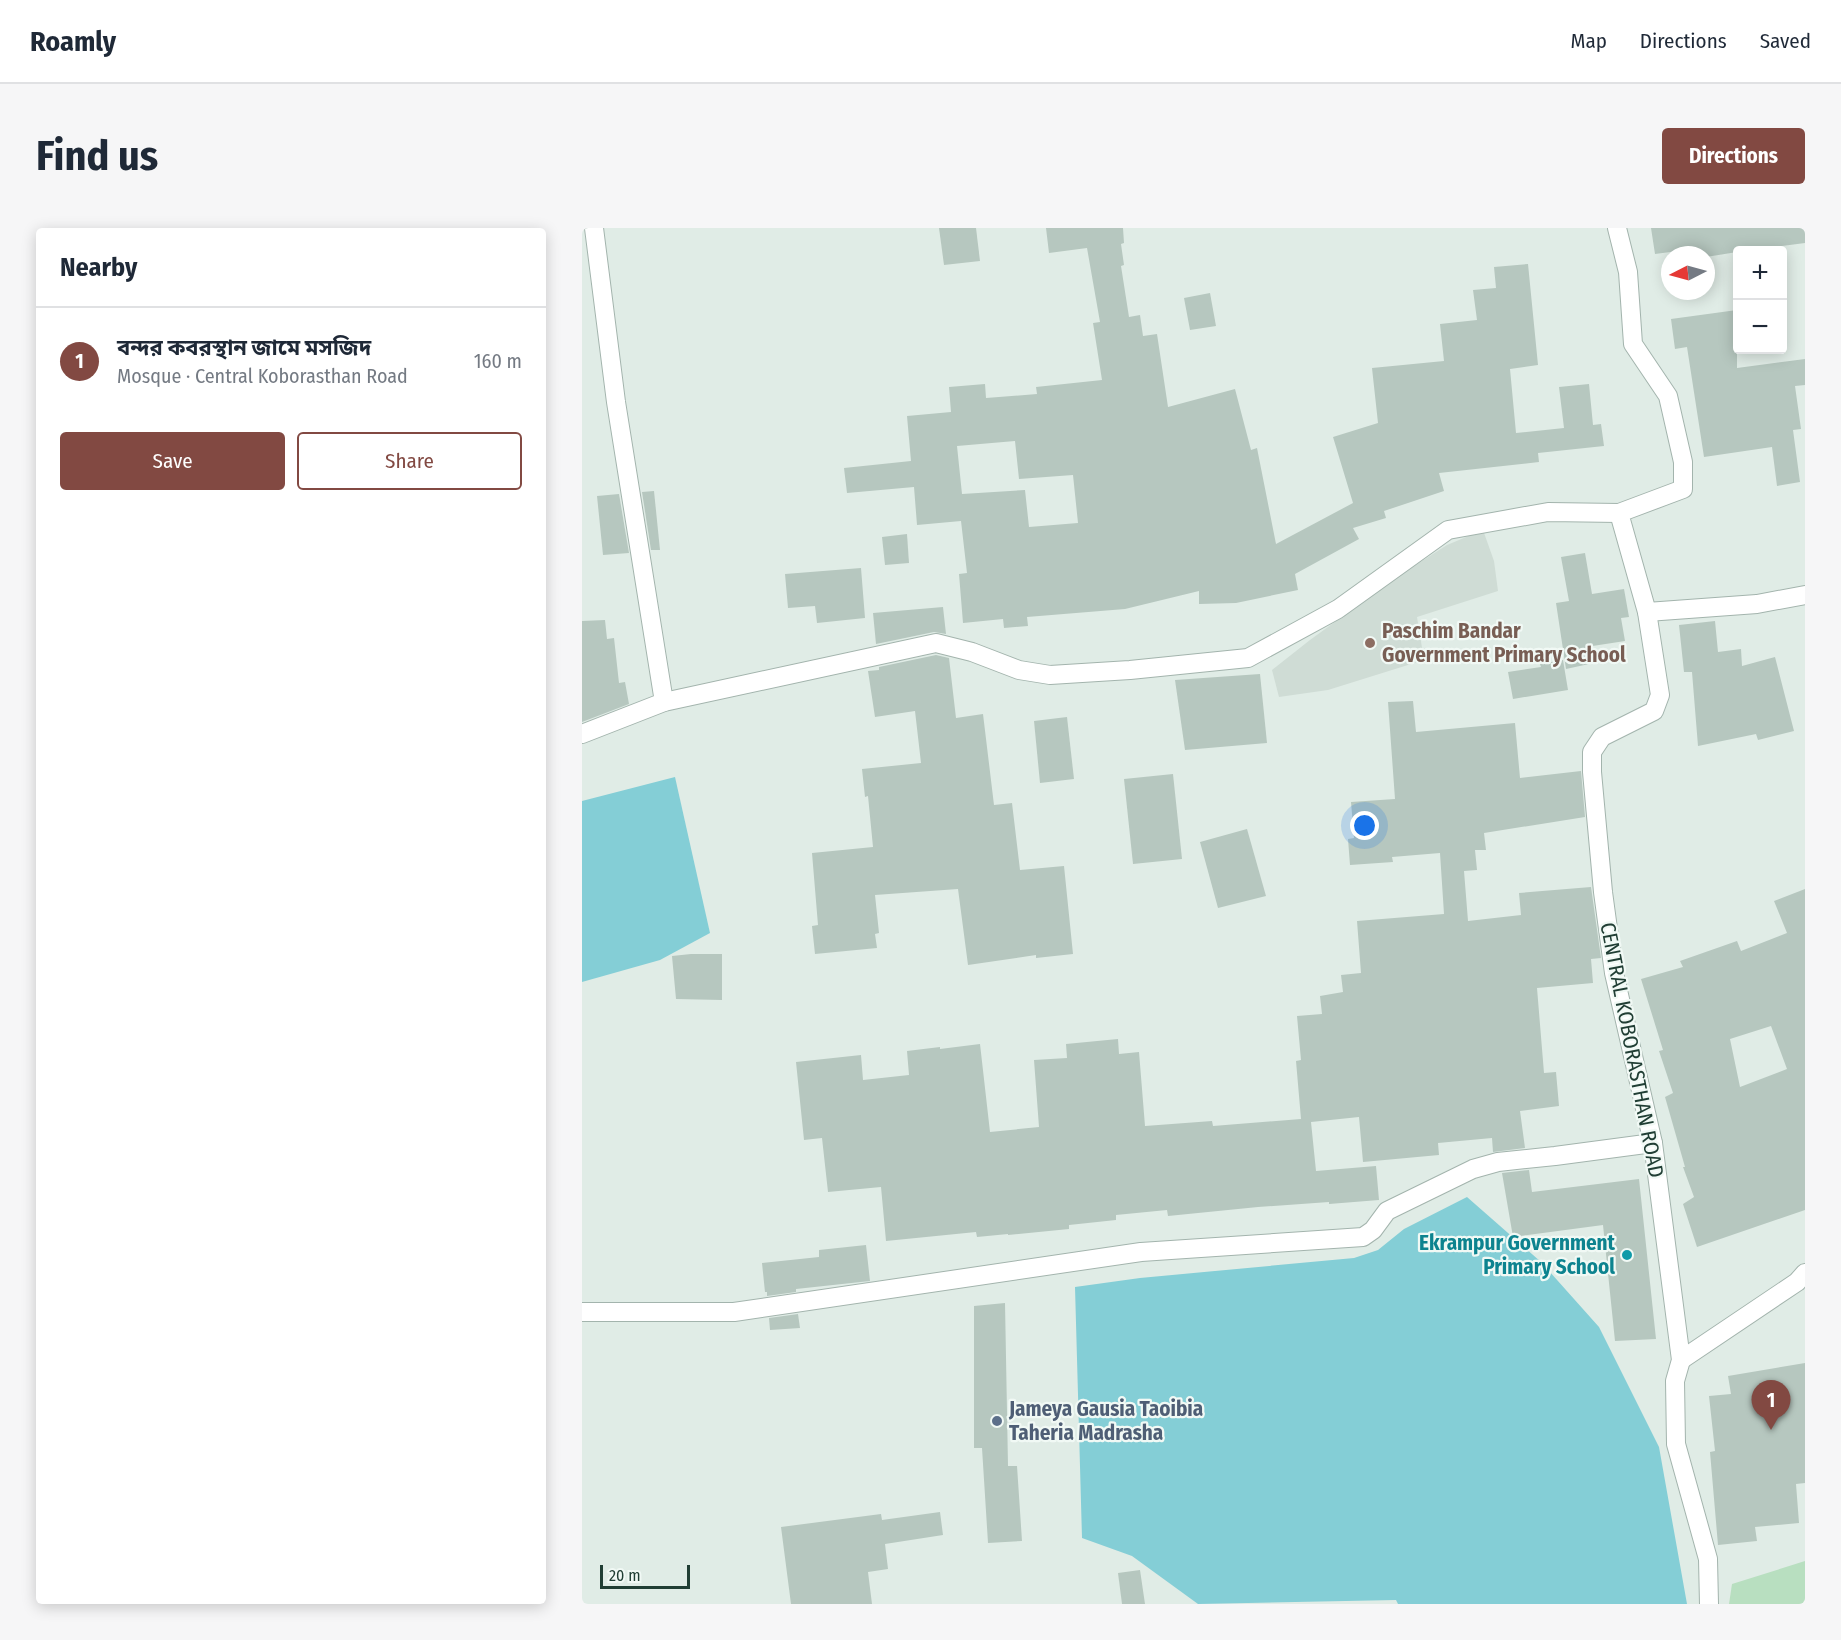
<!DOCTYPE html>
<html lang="en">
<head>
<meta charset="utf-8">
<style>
	body { margin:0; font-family:"Fira Sans Condensed","Noto Sans Bengali",sans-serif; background:#f6f6f7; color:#1f2937 }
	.controls { position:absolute; right:18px; top:18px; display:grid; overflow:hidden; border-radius:6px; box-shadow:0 3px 15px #0003 }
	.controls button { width:54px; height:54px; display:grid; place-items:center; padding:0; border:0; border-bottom:2px solid #e0e1e3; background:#fff; color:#1f2937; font:30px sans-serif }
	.compass { position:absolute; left:1079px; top:18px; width:54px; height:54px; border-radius:50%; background:#fff; box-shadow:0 3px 15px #0003; rotate:264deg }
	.scale { position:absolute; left:18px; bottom:15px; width:90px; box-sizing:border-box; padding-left:6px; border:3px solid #203e34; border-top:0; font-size:16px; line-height:21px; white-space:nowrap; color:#203e34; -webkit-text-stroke:4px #f1f9f5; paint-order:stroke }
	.you { position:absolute; left:783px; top:598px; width:21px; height:21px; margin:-15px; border:4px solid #fff; border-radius:50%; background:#1a73e8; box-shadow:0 0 0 9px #1a73e833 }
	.badge { display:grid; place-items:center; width:39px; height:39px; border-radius:50%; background:#824942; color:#fff; font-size:20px; font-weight:700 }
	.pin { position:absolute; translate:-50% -50px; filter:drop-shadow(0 2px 3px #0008) }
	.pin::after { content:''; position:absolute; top:32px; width:21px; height:18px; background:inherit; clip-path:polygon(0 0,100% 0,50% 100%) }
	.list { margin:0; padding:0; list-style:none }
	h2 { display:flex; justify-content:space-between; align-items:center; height:78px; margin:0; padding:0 24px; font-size:26px }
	h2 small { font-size:20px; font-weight:400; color:#747a83 }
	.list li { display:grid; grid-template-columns:39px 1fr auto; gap:18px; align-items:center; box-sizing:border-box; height:108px; padding:0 24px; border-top:2px solid #e0e1e3 }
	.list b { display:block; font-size:22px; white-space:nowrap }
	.list p { margin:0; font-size:20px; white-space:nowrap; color:#747a83 }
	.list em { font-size:20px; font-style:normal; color:#747a83 }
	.actions { display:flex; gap:12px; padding:18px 24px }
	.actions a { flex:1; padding:14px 0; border:2px solid #824942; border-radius:6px; text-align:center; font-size:21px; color:#824942 }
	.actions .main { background:#824942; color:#fff }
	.map { position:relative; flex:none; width:1223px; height:1376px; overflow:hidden; border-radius:6px }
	header { display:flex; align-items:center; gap:36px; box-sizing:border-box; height:84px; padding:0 30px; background:#fff; border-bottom:2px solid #e0e1e3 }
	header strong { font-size:28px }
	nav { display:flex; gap:33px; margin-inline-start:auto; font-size:21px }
	.intro { display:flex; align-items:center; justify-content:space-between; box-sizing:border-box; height:144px; padding:0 36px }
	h1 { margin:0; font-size:42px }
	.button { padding:15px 27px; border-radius:6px; background:#824942; color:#fff; font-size:21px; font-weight:700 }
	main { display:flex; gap:36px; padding:0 36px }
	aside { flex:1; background:#fff; border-radius:6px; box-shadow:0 3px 15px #0003 }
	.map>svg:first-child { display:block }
	.built { fill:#cfdcd5 }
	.green { fill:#b8dfc0 }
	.water { fill:#84ced6 }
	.building { fill:#b6c7bf; fill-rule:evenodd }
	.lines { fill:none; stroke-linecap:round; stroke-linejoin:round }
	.minor-casing { stroke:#a3b4ad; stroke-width:20 }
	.minor { stroke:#fff; stroke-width:18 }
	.education-dot { fill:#8d6e63; stroke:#f1f9f5; stroke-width:2 }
	.culture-dot { fill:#0f9aa8; stroke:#f1f9f5; stroke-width:2 }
	.service-dot { fill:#5c6f8a; stroke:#f1f9f5; stroke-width:2 }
	.labels { text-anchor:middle; stroke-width:4.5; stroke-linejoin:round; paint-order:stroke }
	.education-label { font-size:21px; font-weight:bold; fill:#785e54; stroke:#f1f9f5; text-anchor:start }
	.street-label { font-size:21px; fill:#203e34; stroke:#f1f9f5 }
	.culture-label { font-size:21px; font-weight:bold; fill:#0d838f; stroke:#f1f9f5; text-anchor:end }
	.service-label { font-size:21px; font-weight:bold; fill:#4e5e75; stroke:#f1f9f5; text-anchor:start }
</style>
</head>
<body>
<header>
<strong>Roamly</strong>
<nav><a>Map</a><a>Directions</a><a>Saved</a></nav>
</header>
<div class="intro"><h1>Find us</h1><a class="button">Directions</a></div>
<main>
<aside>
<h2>Nearby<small></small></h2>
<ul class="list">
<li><span class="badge">1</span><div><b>বন্দর কবরস্থান জামে মসজিদ</b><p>Mosque · Central Koborasthan Road</p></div><em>160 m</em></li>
</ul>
<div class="actions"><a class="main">Save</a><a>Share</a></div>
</aside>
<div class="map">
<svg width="1223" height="1376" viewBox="0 0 1223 1376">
	<rect width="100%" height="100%" fill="#e0ece6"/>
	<path class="built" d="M901,302L912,333L916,363L835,389L842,432L746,462L697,469L690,442L728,412L815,349L865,317Z"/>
	<path class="green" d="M1223,1333V1376H1147L1150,1356Z"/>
	<g class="water">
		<path d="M93,549L128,705L78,732L0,754V573Z"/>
		<path d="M885,969L959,1034L1017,1099L1077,1219L1105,1376H816L814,1372L616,1376L550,1328L500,1310L493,1059L558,1050L772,1030L796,1022L822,1001Z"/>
	</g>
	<g class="building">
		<path d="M357,0H394L398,33L362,37Z"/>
		<path d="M464,0H541L542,15L539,16L542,37L539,38L547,89L558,87L561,108L575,106L586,179L653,161L669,222L675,220L694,316L771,275L751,209L796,195L790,140L862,133L858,96L895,92L891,62L914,60L912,39L946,36L956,137L928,141L934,205L982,200L977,159L1007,156L1011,197L1019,196L1022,218L956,225L957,234L857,245L862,263L802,283L804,290L771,300L777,311L713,346L716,362L654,375L617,376V363L543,381L445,389L446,398L422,400L421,391L381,395L377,346L385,345L379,293L335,297L332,259L265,265L262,240L329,233L325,188L369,184L367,159L403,156L404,170L455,166L454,159L520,152L511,95L518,94L505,20L467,25ZM433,213L437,251L491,247L496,295L447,299L443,262L380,266L375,218Z"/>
		<path d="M1069,0H1223V15L1169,22H1155V24L1124,29V27H1112L1111,21L1073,26Z"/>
		<path d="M628,65L634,98L608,102L602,70Z"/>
		<path d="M1155,82V140L1223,131V157L1213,158L1219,201L1211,202L1218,254L1195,258L1190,219L1122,229L1105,119L1093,121L1089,91Z"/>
		<path d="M72,263L78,322H69L60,264Z"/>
		<path d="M37,266L47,325L21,327L15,268Z"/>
		<path d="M325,306L327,335L303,337L300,309Z"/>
		<path d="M1003,325L1010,366L1042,361L1047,389L1039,390L1043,413L1004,419L1007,436L984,441L974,375L987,373L979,329Z"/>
		<path d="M279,340L283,390L235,395L233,378L206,380L203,346Z"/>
		<path d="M361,379L364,406L352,404L294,416L291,385Z"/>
		<path d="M23,392L25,411L32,410L37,455L43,454L47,476L0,494V393Z"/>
		<path d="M1133,393L1136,424L1159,421L1160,438L1193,429L1212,503L1176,512L1174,506L1116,518L1110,444H1102L1097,397Z"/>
		<path d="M354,427L367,430L374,490L401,486L412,577L430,575L438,642L482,638L491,726L454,730V727L386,737L376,661L293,667L297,705L293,706L295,720L233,726L230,698L236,697L230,625L291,619L286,568L283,569L280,541L339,535L333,483L293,489L286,443L297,442V439Z"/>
		<path d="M981,432L986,462L931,471L926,444L959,439L958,436Z"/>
		<path d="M678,446L685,515L603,522L593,452Z"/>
		<path d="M831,473L834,504L933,495L938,550L999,543L1003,589L902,605L904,622H893L895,642L882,643L886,693L939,687L937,665L1009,659L1019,730L1009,731L1011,755L955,760L962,845L974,844L977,878L938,883L943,920L911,924L910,910L856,915L857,927L781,934L777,889L729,894L734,943L794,938L797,972L747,976V974L676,979L586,988L585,982L534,987V992L487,997V1001L426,1007V1006L395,1009L394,1004L304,1013L299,959L246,964L240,910L222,912L214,834L279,827L281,852L327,847L325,823L358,819V821L398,816L408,904L457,899L452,832L485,830L484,816L536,811L537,826L557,824L563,898L630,893L631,898L719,891L714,833L719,832L715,788L740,786L738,768L761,764L759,747L779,745L775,693L862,686L858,625L810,629L811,634L768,637L766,611L772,610L769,574L813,571L806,474Z"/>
		<path d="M485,489L492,551L458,555L452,493Z"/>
		<path d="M591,546L600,631L551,636L542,551Z"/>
		<path d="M665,601L684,668L636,680L618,614Z"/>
		<path d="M1223,661V982L1115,1019L1101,976L1112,969L1101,939H1103L1083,869L1091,865L1077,823L1081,822L1059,751L1101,739L1098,733L1155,713L1159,723L1205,705L1192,673ZM1189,798L1205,841L1158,859L1148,811Z"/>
		<path d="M109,726H140V772L94,771L90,728Z"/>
		<path d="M947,942L950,964L1057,951L1074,1111L1033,1113L1021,997L931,1009L920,945Z"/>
		<path d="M284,1017L288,1053L214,1061V1064L185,1068V1064H183L180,1035L237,1029V1022Z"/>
		<path d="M423,1075L426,1238H435L440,1313L406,1315L400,1220H392V1078Z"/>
		<path d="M216,1086L218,1100L188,1102L187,1090Z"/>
		<path d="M1223,1135V1255L1214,1256L1217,1295L1173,1299L1175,1313L1136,1317L1128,1224L1133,1223L1127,1168L1149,1166L1146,1148Z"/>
		<path d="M358,1284L361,1307L303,1316L306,1341L286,1344L290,1376H209L199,1299L299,1286L300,1292Z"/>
		<path d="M558,1342L563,1376H540L536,1345Z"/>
	</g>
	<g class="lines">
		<defs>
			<g id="minor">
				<path d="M12,0L34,174L82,474"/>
				<path d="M1035,0L1046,44L1051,116L1086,168L1101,234V261L1037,285L1065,384L1078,467L1072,483L1020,509L1010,524V544L1021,664L1032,745L1071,915L1099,1132L1093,1153L1094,1216L1126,1331L1127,1376"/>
				<path d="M1065,384L1175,376L1223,367"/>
				<path d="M0,506L82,474L354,415L390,424L437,442L468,447L548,442L666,430L756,381L866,302L966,284L1037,285"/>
				<path d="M0,1084H152L559,1024L781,1009L791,1002L805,983L891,941L916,934L973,928L1071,915"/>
				<path d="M1099,1132L1215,1054L1223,1045"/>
			</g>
		</defs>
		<use href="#minor" class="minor-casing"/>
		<use href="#minor" class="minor"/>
	</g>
	<circle class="education-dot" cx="788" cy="415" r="6"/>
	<circle class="culture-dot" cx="1045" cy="1027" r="6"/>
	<circle class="service-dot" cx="415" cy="1193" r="6"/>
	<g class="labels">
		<g class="education-label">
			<text x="800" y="410">Paschim Bandar<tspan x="800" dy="24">Government Primary School</tspan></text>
		</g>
		<g class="street-label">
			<text transform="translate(1050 822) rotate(79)" y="7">CENTRAL KOBORASTHAN ROAD</text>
		</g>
		<g class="culture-label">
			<text x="1033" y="1022">Ekrampur Government<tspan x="1033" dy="24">Primary School</tspan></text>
		</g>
		<g class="service-label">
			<text x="427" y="1188">Jameya Gausia Taoibia<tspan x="427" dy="24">Taheria Madrasha</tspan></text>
		</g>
	</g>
</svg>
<div class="controls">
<button>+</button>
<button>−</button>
</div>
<svg class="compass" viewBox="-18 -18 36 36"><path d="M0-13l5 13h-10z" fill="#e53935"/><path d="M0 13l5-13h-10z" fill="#747a83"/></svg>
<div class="scale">20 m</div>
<div class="you"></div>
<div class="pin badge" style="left:1189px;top:1202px">1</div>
</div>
</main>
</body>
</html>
